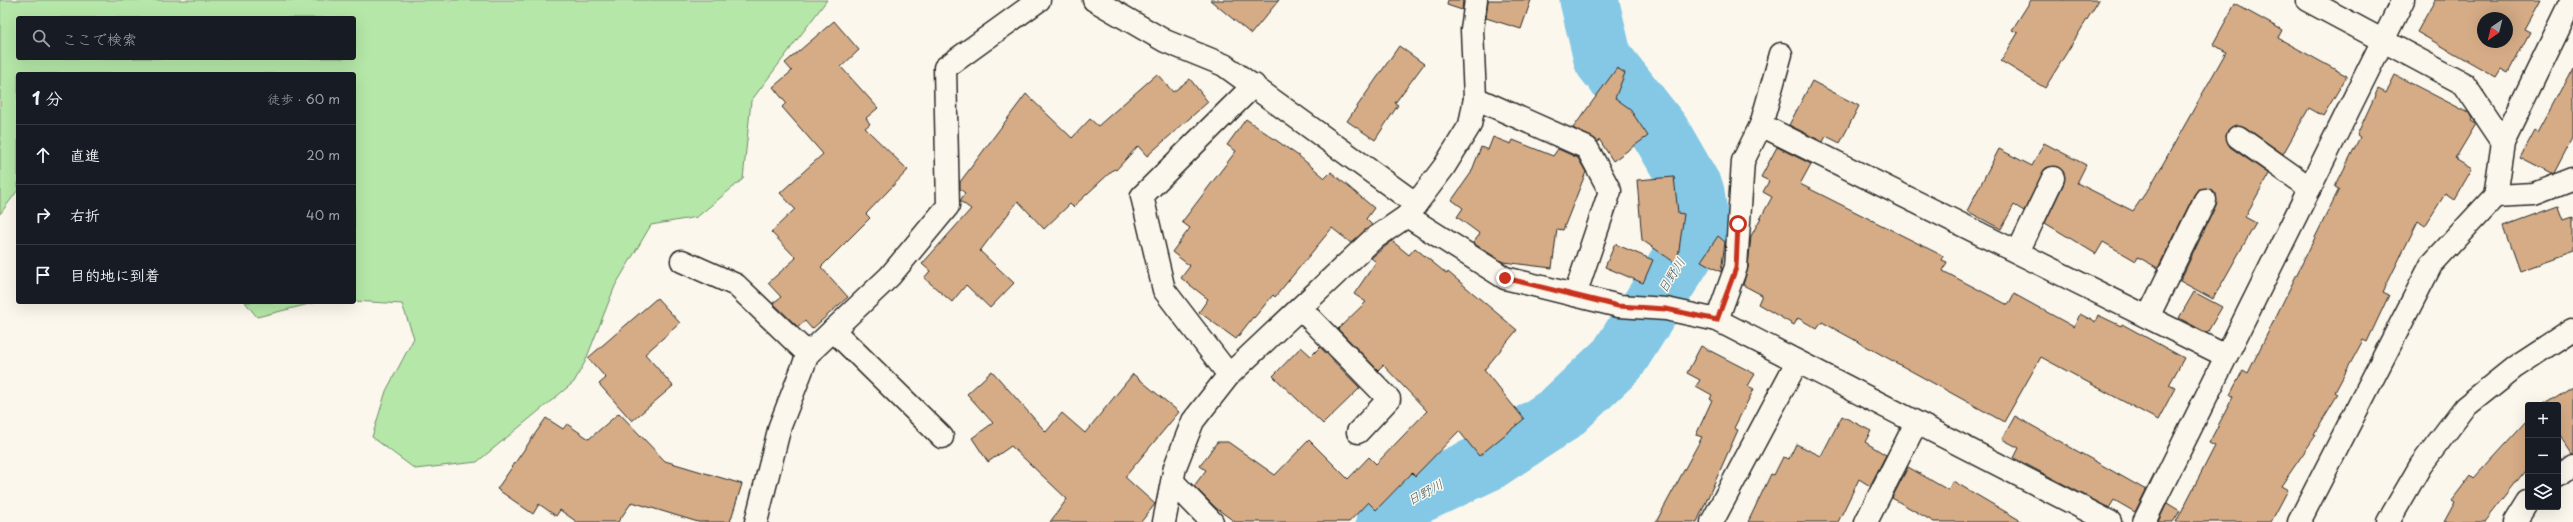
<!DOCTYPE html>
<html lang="ja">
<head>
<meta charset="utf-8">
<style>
	body { margin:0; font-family:"Playpen Sans","Klee One",sans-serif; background:#242831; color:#f1f3f6 }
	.controls { position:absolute; right:12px; bottom:12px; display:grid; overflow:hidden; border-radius:4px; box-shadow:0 4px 16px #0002 }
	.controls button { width:36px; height:36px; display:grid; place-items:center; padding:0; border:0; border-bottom:1px solid #363941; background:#171b24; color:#f1f3f6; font:20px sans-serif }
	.compass { position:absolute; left:2477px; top:12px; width:36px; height:36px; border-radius:50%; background:#171b24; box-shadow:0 4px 16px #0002; rotate:215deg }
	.stop { position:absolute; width:12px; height:12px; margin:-9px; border:3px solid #c8321e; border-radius:50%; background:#fff }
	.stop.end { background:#c8321e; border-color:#fff; box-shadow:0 1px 4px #0008 }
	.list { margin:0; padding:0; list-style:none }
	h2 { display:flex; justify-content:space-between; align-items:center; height:52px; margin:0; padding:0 16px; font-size:17px }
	h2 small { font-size:13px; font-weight:400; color:#9ea1a6 }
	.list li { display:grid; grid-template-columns:26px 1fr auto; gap:12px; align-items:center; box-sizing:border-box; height:60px; padding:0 16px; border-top:1px solid #363941 }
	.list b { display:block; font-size:15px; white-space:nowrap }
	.list em { font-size:13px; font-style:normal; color:#9ea1a6 }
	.icon { flex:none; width:22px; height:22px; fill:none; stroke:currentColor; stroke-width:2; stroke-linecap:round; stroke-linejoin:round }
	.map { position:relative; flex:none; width:2573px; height:522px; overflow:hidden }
	.search { position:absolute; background:#171b24; box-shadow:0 4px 16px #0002; left:16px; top:16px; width:340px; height:44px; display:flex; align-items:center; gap:10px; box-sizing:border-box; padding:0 14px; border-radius:4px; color:#9ea1a6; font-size:15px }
	.panel { position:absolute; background:#171b24; box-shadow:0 4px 16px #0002; left:16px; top:72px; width:340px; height:232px; border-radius:4px }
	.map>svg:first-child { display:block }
	.green { fill:#b5e7a8; stroke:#70896a; fill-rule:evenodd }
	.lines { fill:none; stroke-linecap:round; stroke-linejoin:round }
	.river { stroke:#84c8e6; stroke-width:59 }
	.building { fill:#d5ac86; stroke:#2b2b2b; fill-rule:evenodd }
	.minor-casing { stroke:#2b2b2b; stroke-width:25 }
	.minor { stroke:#fbf7ec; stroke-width:22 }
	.route { stroke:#c8321e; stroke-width:5 }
	.labels { text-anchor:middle; stroke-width:3; stroke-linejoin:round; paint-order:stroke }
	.water-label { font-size:13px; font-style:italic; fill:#465a63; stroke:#fbf7ec }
</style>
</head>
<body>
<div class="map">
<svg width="2573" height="522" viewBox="0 0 2573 522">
	<rect width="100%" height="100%" fill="#fbf7ec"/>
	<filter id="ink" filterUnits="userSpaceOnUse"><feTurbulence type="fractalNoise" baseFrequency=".025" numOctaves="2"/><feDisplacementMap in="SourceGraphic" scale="8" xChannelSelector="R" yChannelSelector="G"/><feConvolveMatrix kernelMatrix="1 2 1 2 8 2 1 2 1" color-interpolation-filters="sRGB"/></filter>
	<g filter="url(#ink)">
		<g class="green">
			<path d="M0,0H827L751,101L743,179L697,217L651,225L615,286L585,362L574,382L477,462L415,469L372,437L386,391L414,338L402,304L354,301V74H18V190L0,214ZM18,18H354V58H18Z"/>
			<path d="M245,302H317L257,317Z"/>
		</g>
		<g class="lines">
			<path class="river" d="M1385,522L1408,499L1487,462L1560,414L1618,359L1700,229L1695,192L1661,133L1603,59L1589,0"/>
		</g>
		<g class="building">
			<path d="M1210,0H1279L1251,34Z"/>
			<path d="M1448,0H1463L1462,10L1447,5Z"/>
			<path d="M1488,0H1531L1521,29L1486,18Z"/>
			<path d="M2031,0H2099L2045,88L2001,61L2018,33L2012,30Z"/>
			<path d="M2435,0H2540L2524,29L2530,32L2508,73L2501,69L2496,77L2417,32ZM2483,18H2507V42H2483Z"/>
			<path d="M2235,4L2282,30L2278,38L2347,76L2323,116L2309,108L2283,154L2245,127L2233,126L2228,130L2226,136L2230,147L2269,174L2245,217L2256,223L2213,299L2180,281L2216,205V193L2210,189H2198L2194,195L2158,268L2138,257L2136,261L2103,242L2096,254L2045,223L2064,183L2063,171L2058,167L2046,168L2024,211L2014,205L2001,229L1967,211L1999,149L2032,166L2044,143L2086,165L2077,183L2133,211L2151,185L2226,52L2213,44Z"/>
			<path d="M834,21L859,50L841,67L878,108L866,118L870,124L865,128L908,170L866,214L870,218L821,267L848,297L812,329L805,321L798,327L773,303L781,297L768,283L796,258L771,232L795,209L780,193L823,154L782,107L786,103L773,87L792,71L785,63Z"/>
			<path d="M1399,46L1424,64L1395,103L1398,105L1375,140L1347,121Z"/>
			<path d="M2573,67V137L2554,173L2551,174L2520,158L2535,130L2538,132Z"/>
			<path d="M1617,68L1625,73L1615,98L1629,108L1648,136L1613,161L1599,139L1598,142L1573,128Z"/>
			<path d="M1157,74L1173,92L1190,79L1208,102L1147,156L1138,146L1116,170L1114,169L1073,207L1070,204L1044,229L1018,201L980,251L1014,283L990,308L966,285L952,302L924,278L930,271L922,264L971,209L960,201L965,193L960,189V182L1026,94L1072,138L1090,119L1098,126Z"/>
			<path d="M2395,75L2469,113L2472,119L2471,121L2476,124L2455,159L2472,169L2454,200L2445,194L2425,226L2418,221L2383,292L2389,295L2367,342L2363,340L2335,392L2338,394L2314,434L2316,435L2281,486L2288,490L2271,522H2176L2215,446L2209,443L2233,397L2230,395L2243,370L2248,373L2339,189L2335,187L2360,137L2357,135L2378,89L2386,93Z"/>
			<path d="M1812,81L1859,106L1840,143L1826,136L1823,142L1789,125Z"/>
			<path d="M1246,119L1300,157L1325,178L1331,172L1374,208L1366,219L1372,225L1351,243L1332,228L1275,297L1273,295L1254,318L1253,317L1236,339L1199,312L1208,299L1181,278L1190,266L1172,252L1190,228L1182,222L1236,151L1227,145Z"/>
			<path d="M1493,137L1511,144L1513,140L1553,156L1558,149L1578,158L1586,172L1563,230L1557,229L1552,268L1503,262L1473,243L1480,234L1457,217L1463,208L1452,200L1471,173L1481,147L1488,150Z"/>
			<path d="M1777,147L1811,164L1800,184L1943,256L1942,260L1947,262L1943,271L2008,305L2014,294L2074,327L2080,314L2095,322L2098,315L2121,326L2122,324L2184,358L2169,385L2175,388L2158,420L2041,357L2004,422L1822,322L1817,329L1798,318L1794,325L1758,304L1762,295L1743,285L1748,268L1751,236L1772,197L1763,192L1769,181L1761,177Z"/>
			<path d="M1674,177L1678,213L1684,214L1677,264L1642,240L1637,180Z"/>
			<path d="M2559,206L2564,219L2573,216V252L2520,271L2504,226Z"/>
			<path d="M1718,236L1725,242L1721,272L1701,261Z"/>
			<path d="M1392,241L1409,255L1415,248L1447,274L1448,272L1517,330L1484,370L1524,419L1479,456L1459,431L1415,476L1412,473L1376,510L1368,502L1349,522H1235L1216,508L1194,486L1206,470L1200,466L1217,442H1228L1275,475L1309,440L1348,479L1369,457L1376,464L1427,411L1383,365L1378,370L1338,329L1366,302L1354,294L1376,262L1371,258Z"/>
			<path d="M1615,244L1653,260L1643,283L1605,267Z"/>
			<path d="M2194,292L2222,307L2207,333L2179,318Z"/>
			<path d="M657,298L680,323L645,354L673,386L632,421L599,384L606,378L588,358Z"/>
			<path d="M1701,346L1755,374L1748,386L1754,389L1734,428L1738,430L1697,522H1656L1702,437L1696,435L1712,400L1710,399L1712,395L1696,386L1700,380L1687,373Z"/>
			<path d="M1301,347L1311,356L1320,347L1360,388L1323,424L1273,376Z"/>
			<path d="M992,371L1046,432L1062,413L1085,433L1133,374L1179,412L1125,477L1155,504L1141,522H1050L1067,499L1011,446L988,462L972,438L993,423L967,394Z"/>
			<path d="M2573,386V452H2571L2558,432V405H2543Z"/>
			<path d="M619,413L665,461L742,484L730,522H698L632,502L618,522H577L560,510L556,516L539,504L533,514L497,489L546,418L563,429L567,424L589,439Z"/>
			<path d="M1842,416L1871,431L1865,442L1886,455L1870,486L1859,479L1838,522H1748L1771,474L1774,475L1783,457L1789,459L1796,444L1821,456Z"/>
			<path d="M2015,416L2146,490L2135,512L2114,500L2109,508L2014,458L2019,448L2002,439Z"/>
			<path d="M2528,419V467L2485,522H2444L2455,502L2452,500L2471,475L2474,478Z"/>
			<path d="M1908,467L1948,490L1953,481L2023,522H1934L1892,498Z"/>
			<path d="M2167,503L2180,511L2173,522H2158Z"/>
		</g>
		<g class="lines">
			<defs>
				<g id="minor">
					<path d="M1094,0L1165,41L1224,65L1416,204"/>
					<path d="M2307,0L2464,84L2503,142"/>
					<path d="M1475,98L1587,148L1610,191L1575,295"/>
					<path d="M1761,125L2226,356"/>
					<path d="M2238,137L2310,188"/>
					<path d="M2495,196L2534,194L2573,179"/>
					<path d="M1407,216L1505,278L1619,306L1666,309L1717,320L2110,522"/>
					<path d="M2018,252L2053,178"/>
					<path d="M682,261L736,285L808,354"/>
					<path d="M1300,308L1389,399L1358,432"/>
					<path d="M2148,317L2205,200"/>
					<path d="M1717,320L1736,267L1743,161L1761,125L1781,54"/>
					<path d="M833,330L942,437"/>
					<path d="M1229,375L1164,290L1142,196L1254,85"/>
					<path d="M2558,476L2573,464"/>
					<path d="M1173,482L1212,522"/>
					<path d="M756,522L780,426L808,354L890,276L948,206L945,68L1039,0"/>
					<path d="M1164,522L1175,467L1193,421L1229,375L1372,240L1407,216L1444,167L1470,125L1475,98L1472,30L1476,0"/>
					<path d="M1712,522L1797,362"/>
					<path d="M1866,522L1916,423"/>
					<path d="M2144,522L2403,0"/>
					<path d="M2299,522L2431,265L2495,196L2503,142L2572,0"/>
					<path d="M2388,522L2421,465L2465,407L2515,367L2573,329"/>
					<path d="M2515,522L2528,501"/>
				</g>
			</defs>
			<use href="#minor" class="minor-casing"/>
			<use href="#minor" class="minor"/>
		</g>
	</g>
	<g class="lines" filter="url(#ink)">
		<path class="route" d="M1505,278L1618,306L1666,309L1717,320L1736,268L1738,224"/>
	</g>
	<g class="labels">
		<g class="water-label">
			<text transform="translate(1671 275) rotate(-58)" y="5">日野川</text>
			<text transform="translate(1425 492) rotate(-28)" y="5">日野川</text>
		</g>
	</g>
</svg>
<div class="controls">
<button>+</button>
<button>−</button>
<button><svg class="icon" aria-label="layers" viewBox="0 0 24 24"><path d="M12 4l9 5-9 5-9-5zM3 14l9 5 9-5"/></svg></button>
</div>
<svg class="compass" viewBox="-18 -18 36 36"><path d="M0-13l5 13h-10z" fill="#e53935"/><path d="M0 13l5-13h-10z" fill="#9ea1a6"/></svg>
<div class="stop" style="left:1738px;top:224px"></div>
<div class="stop end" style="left:1505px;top:278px"></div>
<div class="search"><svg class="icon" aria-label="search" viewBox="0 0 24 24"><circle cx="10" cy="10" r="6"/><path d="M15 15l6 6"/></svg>ここで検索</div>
<section class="panel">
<h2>1 分<small>徒歩 · 60 m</small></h2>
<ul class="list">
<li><svg class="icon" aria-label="ahead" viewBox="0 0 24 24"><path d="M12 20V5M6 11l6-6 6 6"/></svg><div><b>直進</b></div><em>20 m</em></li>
<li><svg class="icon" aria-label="right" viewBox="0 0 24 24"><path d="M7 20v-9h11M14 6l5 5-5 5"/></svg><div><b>右折</b></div><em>40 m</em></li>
<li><svg class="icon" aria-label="arrive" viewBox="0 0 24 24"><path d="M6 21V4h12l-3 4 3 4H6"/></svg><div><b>目的地に到着</b></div></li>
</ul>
</section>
</div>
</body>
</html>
